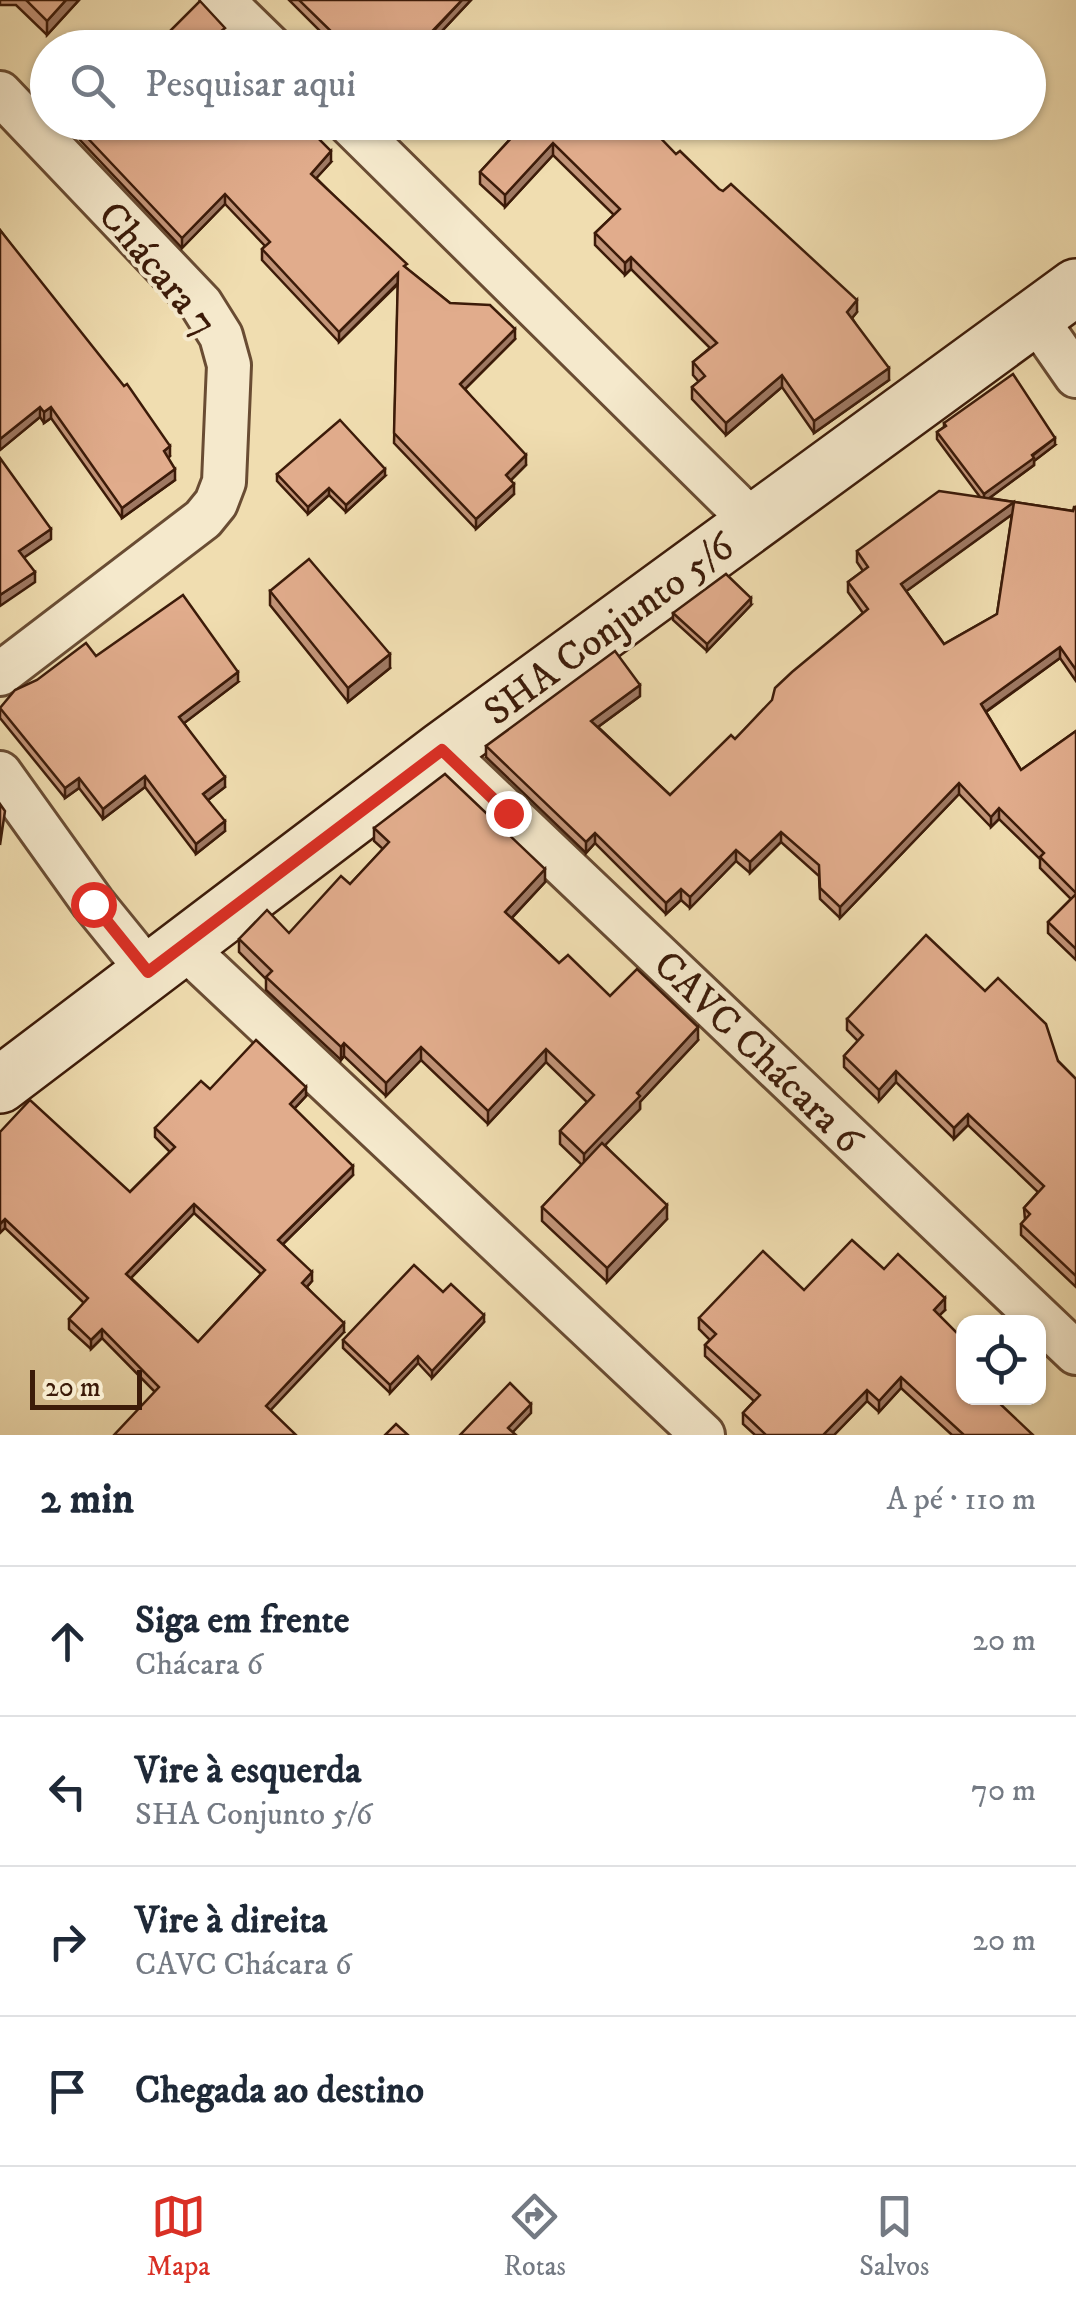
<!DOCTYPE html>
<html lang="pt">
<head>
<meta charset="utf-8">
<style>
	body { margin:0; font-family:"IM FELL DW Pica",serif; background:#f6f6f7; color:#1f2937 }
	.controls { position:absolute; right:30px; bottom:30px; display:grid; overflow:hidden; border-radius:20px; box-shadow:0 2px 8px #0004 }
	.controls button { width:90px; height:90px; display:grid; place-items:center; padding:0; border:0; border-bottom:2px solid #e0e1e3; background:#fff; color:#1f2937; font:50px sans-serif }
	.scale { position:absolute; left:30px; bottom:25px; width:112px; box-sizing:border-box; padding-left:10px; border:5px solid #3c1b09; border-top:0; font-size:28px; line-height:35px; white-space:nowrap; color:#3c1b09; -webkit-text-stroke:8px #f5e9cc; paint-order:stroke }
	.stop { position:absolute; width:30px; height:30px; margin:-22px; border:8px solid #d93025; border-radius:50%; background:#fff }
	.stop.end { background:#d93025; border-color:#fff; box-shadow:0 2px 10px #0008 }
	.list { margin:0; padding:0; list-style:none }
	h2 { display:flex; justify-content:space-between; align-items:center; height:130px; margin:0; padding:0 40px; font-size:42px }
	h2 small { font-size:32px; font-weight:400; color:#747a83 }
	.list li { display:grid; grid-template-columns:65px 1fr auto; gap:30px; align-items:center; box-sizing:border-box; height:150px; padding:0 40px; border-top:2px solid #e0e1e3 }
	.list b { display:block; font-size:38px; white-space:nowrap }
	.list p { margin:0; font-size:32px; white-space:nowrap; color:#747a83 }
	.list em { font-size:32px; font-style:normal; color:#747a83 }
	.icon { flex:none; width:55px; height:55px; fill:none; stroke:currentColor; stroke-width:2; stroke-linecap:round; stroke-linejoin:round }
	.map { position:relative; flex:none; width:1076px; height:1435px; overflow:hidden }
	.search { position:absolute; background:#fff; box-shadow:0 2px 8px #0004; left:30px; right:30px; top:30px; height:110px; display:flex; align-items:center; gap:25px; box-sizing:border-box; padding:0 35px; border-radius:55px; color:#747a83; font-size:38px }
	.sheet { height:730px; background:#fff }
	nav { display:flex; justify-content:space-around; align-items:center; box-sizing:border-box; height:140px; border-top:2px solid #e0e1e3; background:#fff; font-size:28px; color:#747a83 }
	nav a { display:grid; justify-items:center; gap:5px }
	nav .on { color:#d93025 }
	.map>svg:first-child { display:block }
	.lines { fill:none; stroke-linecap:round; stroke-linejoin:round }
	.street-casing { stroke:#694c33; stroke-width:48 }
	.secondary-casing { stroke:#3c1b09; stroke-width:60 }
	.street { stroke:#f5e9cc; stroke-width:42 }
	.secondary { stroke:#f5e9cc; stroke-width:55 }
	.wall { fill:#c29478; stroke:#3c1b09; stroke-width:2.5; fill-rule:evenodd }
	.shaded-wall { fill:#9e7862; stroke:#3c1b09; stroke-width:2.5 }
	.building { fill:#e1ac8c; stroke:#3c1b09; stroke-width:2.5; fill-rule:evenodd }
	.route { stroke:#d93025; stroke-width:12 }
	.labels { text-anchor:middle; stroke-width:8; stroke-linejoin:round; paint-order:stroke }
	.street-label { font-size:40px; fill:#3c1b09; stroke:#f5e9cc }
</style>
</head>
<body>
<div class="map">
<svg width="1076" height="1435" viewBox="0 0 1076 1435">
	<rect width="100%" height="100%" fill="#f0ddb0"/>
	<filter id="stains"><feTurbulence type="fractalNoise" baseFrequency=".002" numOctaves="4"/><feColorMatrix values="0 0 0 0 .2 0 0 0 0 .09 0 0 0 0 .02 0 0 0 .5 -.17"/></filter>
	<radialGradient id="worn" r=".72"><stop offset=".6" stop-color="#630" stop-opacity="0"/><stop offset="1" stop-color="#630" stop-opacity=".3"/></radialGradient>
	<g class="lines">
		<defs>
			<g id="street">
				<path d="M222,0L271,48"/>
				<path d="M0,93L201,304L221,336L229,365L224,482L216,503L203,519L0,674"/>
				<path d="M348,122L753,522"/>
				<path d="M1035,317L1076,376"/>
				<path d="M442,750L1076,1353"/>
				<path d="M0,773L93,903L149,972"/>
				<path d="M183,946L703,1435"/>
			</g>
			<path id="secondary" d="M0,1085L442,750L1076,287"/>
		</defs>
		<use href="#street" class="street-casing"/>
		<use href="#secondary" class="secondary-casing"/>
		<use href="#street" class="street"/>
		<use href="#secondary" class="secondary"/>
	</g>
	<g class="wall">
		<path d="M0,0H79L47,35L16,5H0Z"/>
		<path d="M289,0H471L426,48H337Z"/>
		<path d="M526,122L676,154L857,312L852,318L889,380L814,433L782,387L726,435L692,399V387L699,382L693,375V362L710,348L631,269L625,275L595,245V233L614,215L553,155L505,207L480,184V172Z"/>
		<path d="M80,130L331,162L316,178L407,269L450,303L515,339L465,389L526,465L511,480L514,494L476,529L394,443L398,284L339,342L262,260V249L265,246L225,204L182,248L80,140Z"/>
		<path d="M0,230L170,456L168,458L175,480L122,518L51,418L44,423L40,417L0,450Z"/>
		<path d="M944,423L1055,445L1034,461V465L989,498L1073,511L1076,507V681L1060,658L986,712L1021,770L1076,731V960L1048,933V922L1071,899L1040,868V859L999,819L991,827L959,794L840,918L820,899L819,876L781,842L750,873L736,861L690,908L681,900L666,914L595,843L586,853L486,757V746L640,696L598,727L670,795L735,739L863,613L848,592V582L863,571L857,562V551L980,497L937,439V432L944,427ZM1012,514L997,614L944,644L906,591Z"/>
		<path d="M277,474L385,476L346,512L329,495L308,514L277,481Z"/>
		<path d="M270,591L390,668L348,702L270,605Z"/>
		<path d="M751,605L707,651L673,620V613Z"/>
		<path d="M96,656L238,682L184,723L225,787L208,800L225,831L196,854L145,787L103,819L79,788L65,798L0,718V708Z"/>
		<path d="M374,828L545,882L512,918L559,963L610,996L698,1040L640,1102V1109L605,1145L667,1219L607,1282L542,1221V1207L582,1165L560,1144V1131L587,1102L546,1062L488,1124L421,1060L386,1096L344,1056L341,1060L266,990V979L239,952V939L289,933L350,884L383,849L374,841Z"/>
		<path d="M847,1019L1058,1061L1076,1079V1287L1021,1235V1224L1025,1220L1024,1208L1038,1192L968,1125L954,1139L896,1082L879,1101L844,1067V1056L858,1041L847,1030Z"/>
		<path d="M210,1089L306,1096L294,1109L353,1175L283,1244L312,1281L307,1287L344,1332L155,1392L102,1338L91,1349L69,1329V1319L84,1303L5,1228L0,1132L130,1192L170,1152L155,1137V1128ZM194,1213L261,1274L198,1342L131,1278Z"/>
		<path d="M884,1269L945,1310L939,1315L964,1398L1033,1435H952L901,1388L879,1412L867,1401L834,1435H755L743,1424V1413L754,1401L705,1356V1345L710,1340L699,1329V1318Z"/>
		<path d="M443,1292L484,1322L432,1378L418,1363L390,1393L343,1348V1340Z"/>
	</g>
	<g class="shaded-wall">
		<path d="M66,0H79L47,35V21Z"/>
		<path d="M462,0H471L426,48H418Z"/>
		<path d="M553,143V155L505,207V195Z"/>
		<path d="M331,151V162L311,184V174Z"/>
		<path d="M225,194V204L182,248V238Z"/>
		<path d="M631,257V269L625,275V263Z"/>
		<path d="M398,273V283L339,342V332Z"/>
		<path d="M857,300V312L847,324V312Z"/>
		<path d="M515,329V339L460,394V384Z"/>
		<path d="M889,368V380L814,433V421Z"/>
		<path d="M782,375V387L726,435V423Z"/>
		<path d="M40,407V417L0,450V439Z"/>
		<path d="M51,407V418L44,423V412Z"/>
		<path d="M1055,438V445L1034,461V465L984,502V494Z"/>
		<path d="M170,446V456L164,461V451Z"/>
		<path d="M526,455V465L506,485V475Z"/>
		<path d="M175,469V480L122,518V508Z"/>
		<path d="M385,469V476L346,512V505Z"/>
		<path d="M514,484V494L476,529V519Z"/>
		<path d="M329,488V495L308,514V507Z"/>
		<path d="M1014,502V513L901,595V584Z"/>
		<path d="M51,529V539L19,561V551Z"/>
		<path d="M35,572V582L0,606V595Z"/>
		<path d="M751,598V605L707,651V644Z"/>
		<path d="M1060,647V658L981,715V704Z"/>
		<path d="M390,654V668L348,702V688Z"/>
		<path d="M238,672V682L179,727V717Z"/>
		<path d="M640,685V696L591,732V721Z"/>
		<path d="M145,776V787L103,819V809Z"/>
		<path d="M225,777V787L203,804V794Z"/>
		<path d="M79,778V788L65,798V788Z"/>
		<path d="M959,783V794L840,918V907Z"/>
		<path d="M999,808V819L991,827V817Z"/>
		<path d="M225,821V831L196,854V844Z"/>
		<path d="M781,832V842L750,873V862Z"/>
		<path d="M595,833V843L586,853V842Z"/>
		<path d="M736,850V861L690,908V897Z"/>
		<path d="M545,869V882L505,925V912Z"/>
		<path d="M681,889V900L666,914V903Z"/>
		<path d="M698,1027V1040L640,1102V1109L584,1167V1154L637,1093Z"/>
		<path d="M344,1043V1056L341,1060V1047Z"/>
		<path d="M421,1047V1060L386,1096V1083Z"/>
		<path d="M546,1049V1062L488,1124V1111Z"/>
		<path d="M896,1071V1082L879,1101V1090Z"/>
		<path d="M306,1087V1096L290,1113V1104Z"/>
		<path d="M968,1114V1125L954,1139V1128Z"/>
		<path d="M353,1166V1175L278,1249V1240Z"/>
		<path d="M194,1204V1213L126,1283V1274Z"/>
		<path d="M667,1205V1219L607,1282V1268Z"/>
		<path d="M5,1219V1228L0,1233V1224Z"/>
		<path d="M312,1272V1281L302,1292V1283Z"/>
		<path d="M945,1298V1310L934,1321V1310Z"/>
		<path d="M484,1315V1322L432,1378V1371Z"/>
		<path d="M344,1323V1332L266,1415V1406Z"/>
		<path d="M102,1329V1338L91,1349V1340Z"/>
		<path d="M418,1356V1363L390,1393V1385Z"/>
		<path d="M901,1377V1388L879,1412V1401Z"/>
		<path d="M867,1390V1401L834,1435H823Z"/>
		<path d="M531,1404V1413L510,1435L508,1428Z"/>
	</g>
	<g class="building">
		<path d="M26,0H66L47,21Z"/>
		<path d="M299,0H462L418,46L420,48H341L344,44Z"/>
		<path d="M200,1L225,28L220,32L236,48H161L169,40L165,36Z"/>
		<path d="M573,40L580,48H566Z"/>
		<path d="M87,122H302L331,151L311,174L407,264L404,266L450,303L490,305L515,329L460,384L526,455L506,475L514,484L476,519L394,433L398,273L339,332L262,249L270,242L225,194L182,238L80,130Z"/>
		<path d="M526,122H645L676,154L680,151L719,189L723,191L731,184L857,300L847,312L889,368L814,421L782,375L726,423L692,387L705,376L693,362L717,343L631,257L625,263L595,233L620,209L553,143L505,195L480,172Z"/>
		<path d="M0,230L124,386L127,384L170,446L164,451L175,469L122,508L51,407L44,412L40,407L0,439Z"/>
		<path d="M1013,374L1055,438L1032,455L1034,458L984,494L937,432L946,426L944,423Z"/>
		<path d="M340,420L385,469L346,505L329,488L308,507L277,474Z"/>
		<path d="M0,458L51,529L19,551L35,572L0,595Z"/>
		<path d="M939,491L1014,502L901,584L944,644L997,614L1014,502L1073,511L1074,507H1076V670L1060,647L981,704L1021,770L1076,731V893L1040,857L1044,853L999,808L991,817L959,783L840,907L820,888L819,865L781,832L750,862L736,850L690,897L681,889L666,903L595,833L586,842L486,746L615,651L640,685L591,721L670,795L731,735L735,739L772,700L775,688L792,672L868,609L848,582L868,567L857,551Z"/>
		<path d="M309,559L390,654L348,688L270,591Z"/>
		<path d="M726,574L751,598L707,644L673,613Z"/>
		<path d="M183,595L238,672L179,717L225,777L203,794L225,821L196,844L145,776L103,809L79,778L65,788L0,708L15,690L37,680L86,643L96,656Z"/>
		<path d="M445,774L545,869L505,912L559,963L568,955L610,996L637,969L698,1027L637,1093L640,1096L584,1154L560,1131L594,1095L546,1049L488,1111L421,1047L386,1083L344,1043L341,1047L266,977L272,971L239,939L267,910L289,933L341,876L350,884L389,842L374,828Z"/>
		<path d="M0,804L5,811L0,845Z"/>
		<path d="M1076,894V949L1048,922Z"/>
		<path d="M926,935L985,991L998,978L1046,1024L1058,1061L1076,1079V1276L1021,1224L1030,1214L1024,1208L1044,1186L968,1114L954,1128L896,1071L879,1090L844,1056L863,1035L847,1019Z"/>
		<path d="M256,1040L306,1087L290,1104L353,1166L278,1240L312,1272L302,1283L344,1323L266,1406L296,1435H114L159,1387L102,1329L91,1340L69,1319L88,1298L5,1219L0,1224V1132L30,1100L130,1192L175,1147L155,1128L201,1081L210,1089ZM194,1204L265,1270L198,1342L126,1274Z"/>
		<path d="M602,1143L667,1205L607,1268L542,1207Z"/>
		<path d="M852,1240L884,1269L898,1254L945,1298L934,1310L964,1340V1398H994L1033,1435H964L901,1377L879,1401L867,1390L823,1435H766L743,1413L760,1395L705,1345L716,1334L699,1318L763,1251L804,1290Z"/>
		<path d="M414,1265L443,1292L451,1284L484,1315L432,1371L418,1356L390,1385L343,1340Z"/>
		<path d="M510,1383L531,1404L508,1428L516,1435H460Z"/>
		<path d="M396,1424L408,1435H385Z"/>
	</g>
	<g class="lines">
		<path class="route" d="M93,904L148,972L442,750L508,813"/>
	</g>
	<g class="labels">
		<g class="street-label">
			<text transform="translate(159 268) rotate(50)" y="14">Chácara 7</text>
			<text transform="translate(608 628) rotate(-36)" y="14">SHA Conjunto 5/6</text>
			<text transform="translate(759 1051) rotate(44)" y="14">CAVC Chácara 6</text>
		</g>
	</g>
	<rect width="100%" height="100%" filter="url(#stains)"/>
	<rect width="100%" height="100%" fill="url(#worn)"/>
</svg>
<div class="controls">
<button><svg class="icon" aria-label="locate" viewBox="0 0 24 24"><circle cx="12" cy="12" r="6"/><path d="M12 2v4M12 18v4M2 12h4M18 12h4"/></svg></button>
</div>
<div class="scale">20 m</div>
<div class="stop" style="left:93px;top:904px"></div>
<div class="stop end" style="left:508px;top:813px"></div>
<div class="search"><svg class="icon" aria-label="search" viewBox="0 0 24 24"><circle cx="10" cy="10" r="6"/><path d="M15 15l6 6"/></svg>Pesquisar aqui</div>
</div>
<section class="sheet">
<h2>2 min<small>A pé · 110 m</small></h2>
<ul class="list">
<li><svg class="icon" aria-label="ahead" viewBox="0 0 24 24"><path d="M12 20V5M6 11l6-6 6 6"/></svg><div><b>Siga em frente</b><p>Chácara 6</p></div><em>20 m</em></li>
<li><svg class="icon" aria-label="left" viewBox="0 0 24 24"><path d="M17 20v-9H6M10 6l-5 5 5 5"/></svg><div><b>Vire à esquerda</b><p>SHA Conjunto 5/6</p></div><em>70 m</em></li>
<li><svg class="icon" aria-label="right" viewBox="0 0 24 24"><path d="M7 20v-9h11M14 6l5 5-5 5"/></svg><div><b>Vire à direita</b><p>CAVC Chácara 6</p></div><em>20 m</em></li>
<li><svg class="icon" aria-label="arrive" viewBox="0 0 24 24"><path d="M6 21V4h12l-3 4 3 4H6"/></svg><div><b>Chegada ao destino</b></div></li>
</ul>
</section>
<nav>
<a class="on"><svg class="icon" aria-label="map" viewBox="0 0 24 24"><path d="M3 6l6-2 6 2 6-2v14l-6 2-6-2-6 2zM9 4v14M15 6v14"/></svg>Mapa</a>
<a><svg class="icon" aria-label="directions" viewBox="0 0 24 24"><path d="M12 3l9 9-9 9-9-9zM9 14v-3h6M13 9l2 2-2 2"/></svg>Rotas</a>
<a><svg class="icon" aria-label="saved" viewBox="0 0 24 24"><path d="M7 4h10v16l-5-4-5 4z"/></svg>Salvos</a>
</nav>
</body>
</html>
